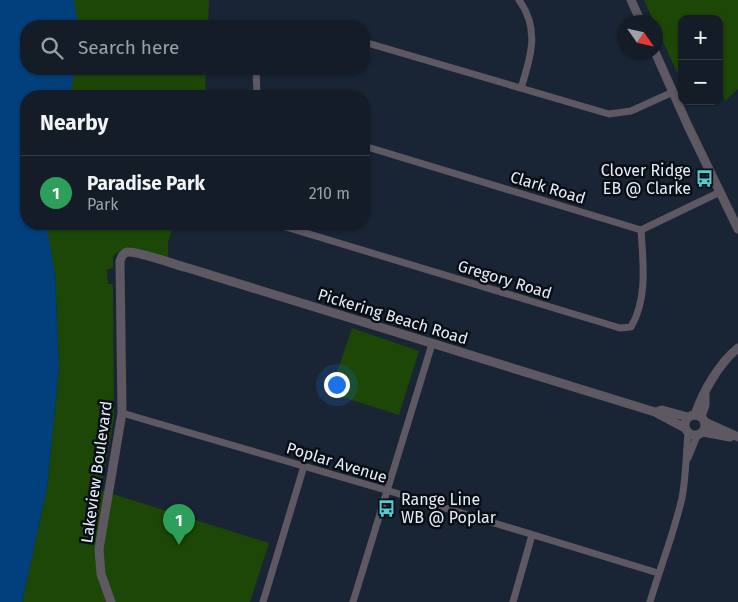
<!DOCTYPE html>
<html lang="en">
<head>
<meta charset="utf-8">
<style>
	body { margin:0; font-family:"Fira Sans",sans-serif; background:#202933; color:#f1f3f6 }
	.controls { position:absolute; right:15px; top:15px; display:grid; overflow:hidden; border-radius:10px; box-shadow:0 1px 4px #0004 }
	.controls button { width:45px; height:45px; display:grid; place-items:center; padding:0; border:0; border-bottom:1px solid #323a44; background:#131c27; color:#f1f3f6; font:25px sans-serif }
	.compass { position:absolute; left:618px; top:15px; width:45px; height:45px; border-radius:50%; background:#131c27; box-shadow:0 1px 4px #0004; rotate:124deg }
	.you { position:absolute; left:336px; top:384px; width:18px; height:18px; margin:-12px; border:4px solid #fff; border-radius:50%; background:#1a73e8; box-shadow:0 0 0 8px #1a73e833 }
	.badge { display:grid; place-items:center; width:32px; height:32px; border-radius:50%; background:#ea580c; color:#fff; font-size:16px; font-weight:700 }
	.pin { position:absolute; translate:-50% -41px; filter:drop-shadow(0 1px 2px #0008) }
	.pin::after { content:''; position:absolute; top:26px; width:18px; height:15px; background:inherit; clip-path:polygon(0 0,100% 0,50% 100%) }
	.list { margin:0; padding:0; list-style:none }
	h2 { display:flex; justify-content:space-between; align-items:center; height:65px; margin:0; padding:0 20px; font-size:21px }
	h2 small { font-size:16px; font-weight:400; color:#9da1a7 }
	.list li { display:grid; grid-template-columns:32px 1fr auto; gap:15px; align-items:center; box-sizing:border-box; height:75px; padding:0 20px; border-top:1px solid #323a44 }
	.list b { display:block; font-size:19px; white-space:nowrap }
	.list p { margin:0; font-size:16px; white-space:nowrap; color:#9da1a7 }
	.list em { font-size:16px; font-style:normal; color:#9da1a7 }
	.icon { flex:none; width:28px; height:28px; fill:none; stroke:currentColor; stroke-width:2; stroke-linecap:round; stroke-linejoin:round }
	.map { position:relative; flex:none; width:738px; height:602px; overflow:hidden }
	.search { position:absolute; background:#131c27; box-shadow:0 1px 4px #0004; left:20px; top:20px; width:350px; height:55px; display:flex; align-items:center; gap:12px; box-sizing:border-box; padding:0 18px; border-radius:20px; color:#9da1a7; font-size:19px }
	.panel { position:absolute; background:#131c27; box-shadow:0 1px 4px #0004; left:20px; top:90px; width:350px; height:140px; border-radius:20px }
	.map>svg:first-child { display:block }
	.green { fill:#1c4706 }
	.water { fill:#01407d }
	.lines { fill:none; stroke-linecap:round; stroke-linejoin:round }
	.minor { stroke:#5d5861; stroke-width:7 }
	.tertiary { stroke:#5d5861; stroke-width:9 }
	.labels { text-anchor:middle; stroke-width:5; stroke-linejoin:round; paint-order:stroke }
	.poi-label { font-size:16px; fill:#e5edf8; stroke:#090e15; text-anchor:end }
	.street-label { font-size:16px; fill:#e5edf8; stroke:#090e15 }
</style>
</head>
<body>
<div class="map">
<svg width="738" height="602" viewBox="0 0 738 602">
	<rect width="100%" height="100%" fill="#192534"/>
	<g class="green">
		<path d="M72,0H209L208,26H72Z"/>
		<path d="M644,0H738V89L725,101L719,86V19H682V83Z"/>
		<path d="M72,69H206L205,96H68L72,87Z"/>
		<path d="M46,224H174L168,242V259C151,253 126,239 113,257V268L107,269L108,284H113L114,417L106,463L100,490L269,543L250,602H22L47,488L59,368L55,275Z"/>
		<path d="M352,328L419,351L399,415L330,393Z"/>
	</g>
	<path class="water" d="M0,0H74L78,26H26V69L75,70L70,96H26V224H46L47,226L55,275L59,368L47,488L22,602H0Z"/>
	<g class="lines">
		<g class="minor">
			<path d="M519,0C540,29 531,57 521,88"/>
			<path d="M364,42L609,114L631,111L673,92"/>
			<path d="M256,69L257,96"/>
			<path d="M364,146L641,230L720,192"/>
			<path d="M276,224L620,328L631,327C648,298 643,262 641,230"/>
			<path d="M122,413L396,493L658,573"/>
			<path d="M688,458L697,436"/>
			<path d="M263,602L304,466"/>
			<path d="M353,602L432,344"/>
			<path d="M513,602L532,535"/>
			<path d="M650,602C660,568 674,533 682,498C686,477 686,455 688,433"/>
		</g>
		<g class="tertiary">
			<path d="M631,0L641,22"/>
			<path d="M655,52L688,126L738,229"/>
			<path d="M656,412L662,410L688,417"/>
			<circle cx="695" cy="425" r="10"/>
			<path d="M695,415C702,393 720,362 738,348"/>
			<path d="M701,417L705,405V394"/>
			<path d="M705,422L738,437"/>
			<path d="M703,432L730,437"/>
			<path d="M111,602L101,574L99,549L122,413L120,261C122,256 123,253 128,252C138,251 176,265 188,268L655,412L685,428"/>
		</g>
	</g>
	<defs>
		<symbol id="bus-bare" viewBox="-9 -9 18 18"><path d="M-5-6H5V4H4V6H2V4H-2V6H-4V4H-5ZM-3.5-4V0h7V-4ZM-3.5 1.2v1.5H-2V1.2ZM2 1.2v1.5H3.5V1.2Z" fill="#52ccd0" stroke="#090e15" stroke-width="2.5" paint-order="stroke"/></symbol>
	</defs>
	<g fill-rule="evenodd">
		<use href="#bus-bare" x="692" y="166" width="25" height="25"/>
		<use href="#bus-bare" x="374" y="496" width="25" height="25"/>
	</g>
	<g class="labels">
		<g class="poi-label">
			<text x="691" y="176">Clover Ridge<tspan x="691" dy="18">EB @ Clarke</tspan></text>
			<text x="401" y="505" text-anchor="start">Range Line<tspan x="401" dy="18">WB @ Poplar</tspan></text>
		</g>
		<g class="street-label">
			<text transform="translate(548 187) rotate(17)" y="6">Clark Road</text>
			<text transform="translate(505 279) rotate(17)" y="6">Gregory Road</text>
			<text transform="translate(393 316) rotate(17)" y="6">Pickering Beach Road</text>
			<text transform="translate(337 462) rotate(17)" y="6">Poplar Avenue</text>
			<text transform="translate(96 472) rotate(-82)" y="6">Lakeview Boulevard</text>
		</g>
	</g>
</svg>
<div class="controls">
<button>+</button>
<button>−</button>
</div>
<svg class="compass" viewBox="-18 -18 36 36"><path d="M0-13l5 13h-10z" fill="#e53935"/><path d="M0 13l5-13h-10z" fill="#9da1a7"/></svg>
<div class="you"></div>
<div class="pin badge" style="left:179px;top:545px;background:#2e9e5b">1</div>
<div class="search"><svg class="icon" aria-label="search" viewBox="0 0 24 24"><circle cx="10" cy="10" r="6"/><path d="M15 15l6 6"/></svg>Search here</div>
<section class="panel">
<h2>Nearby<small></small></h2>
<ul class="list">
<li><span class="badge" style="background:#2e9e5b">1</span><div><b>Paradise Park</b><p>Park</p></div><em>210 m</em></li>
</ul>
</section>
</div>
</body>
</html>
